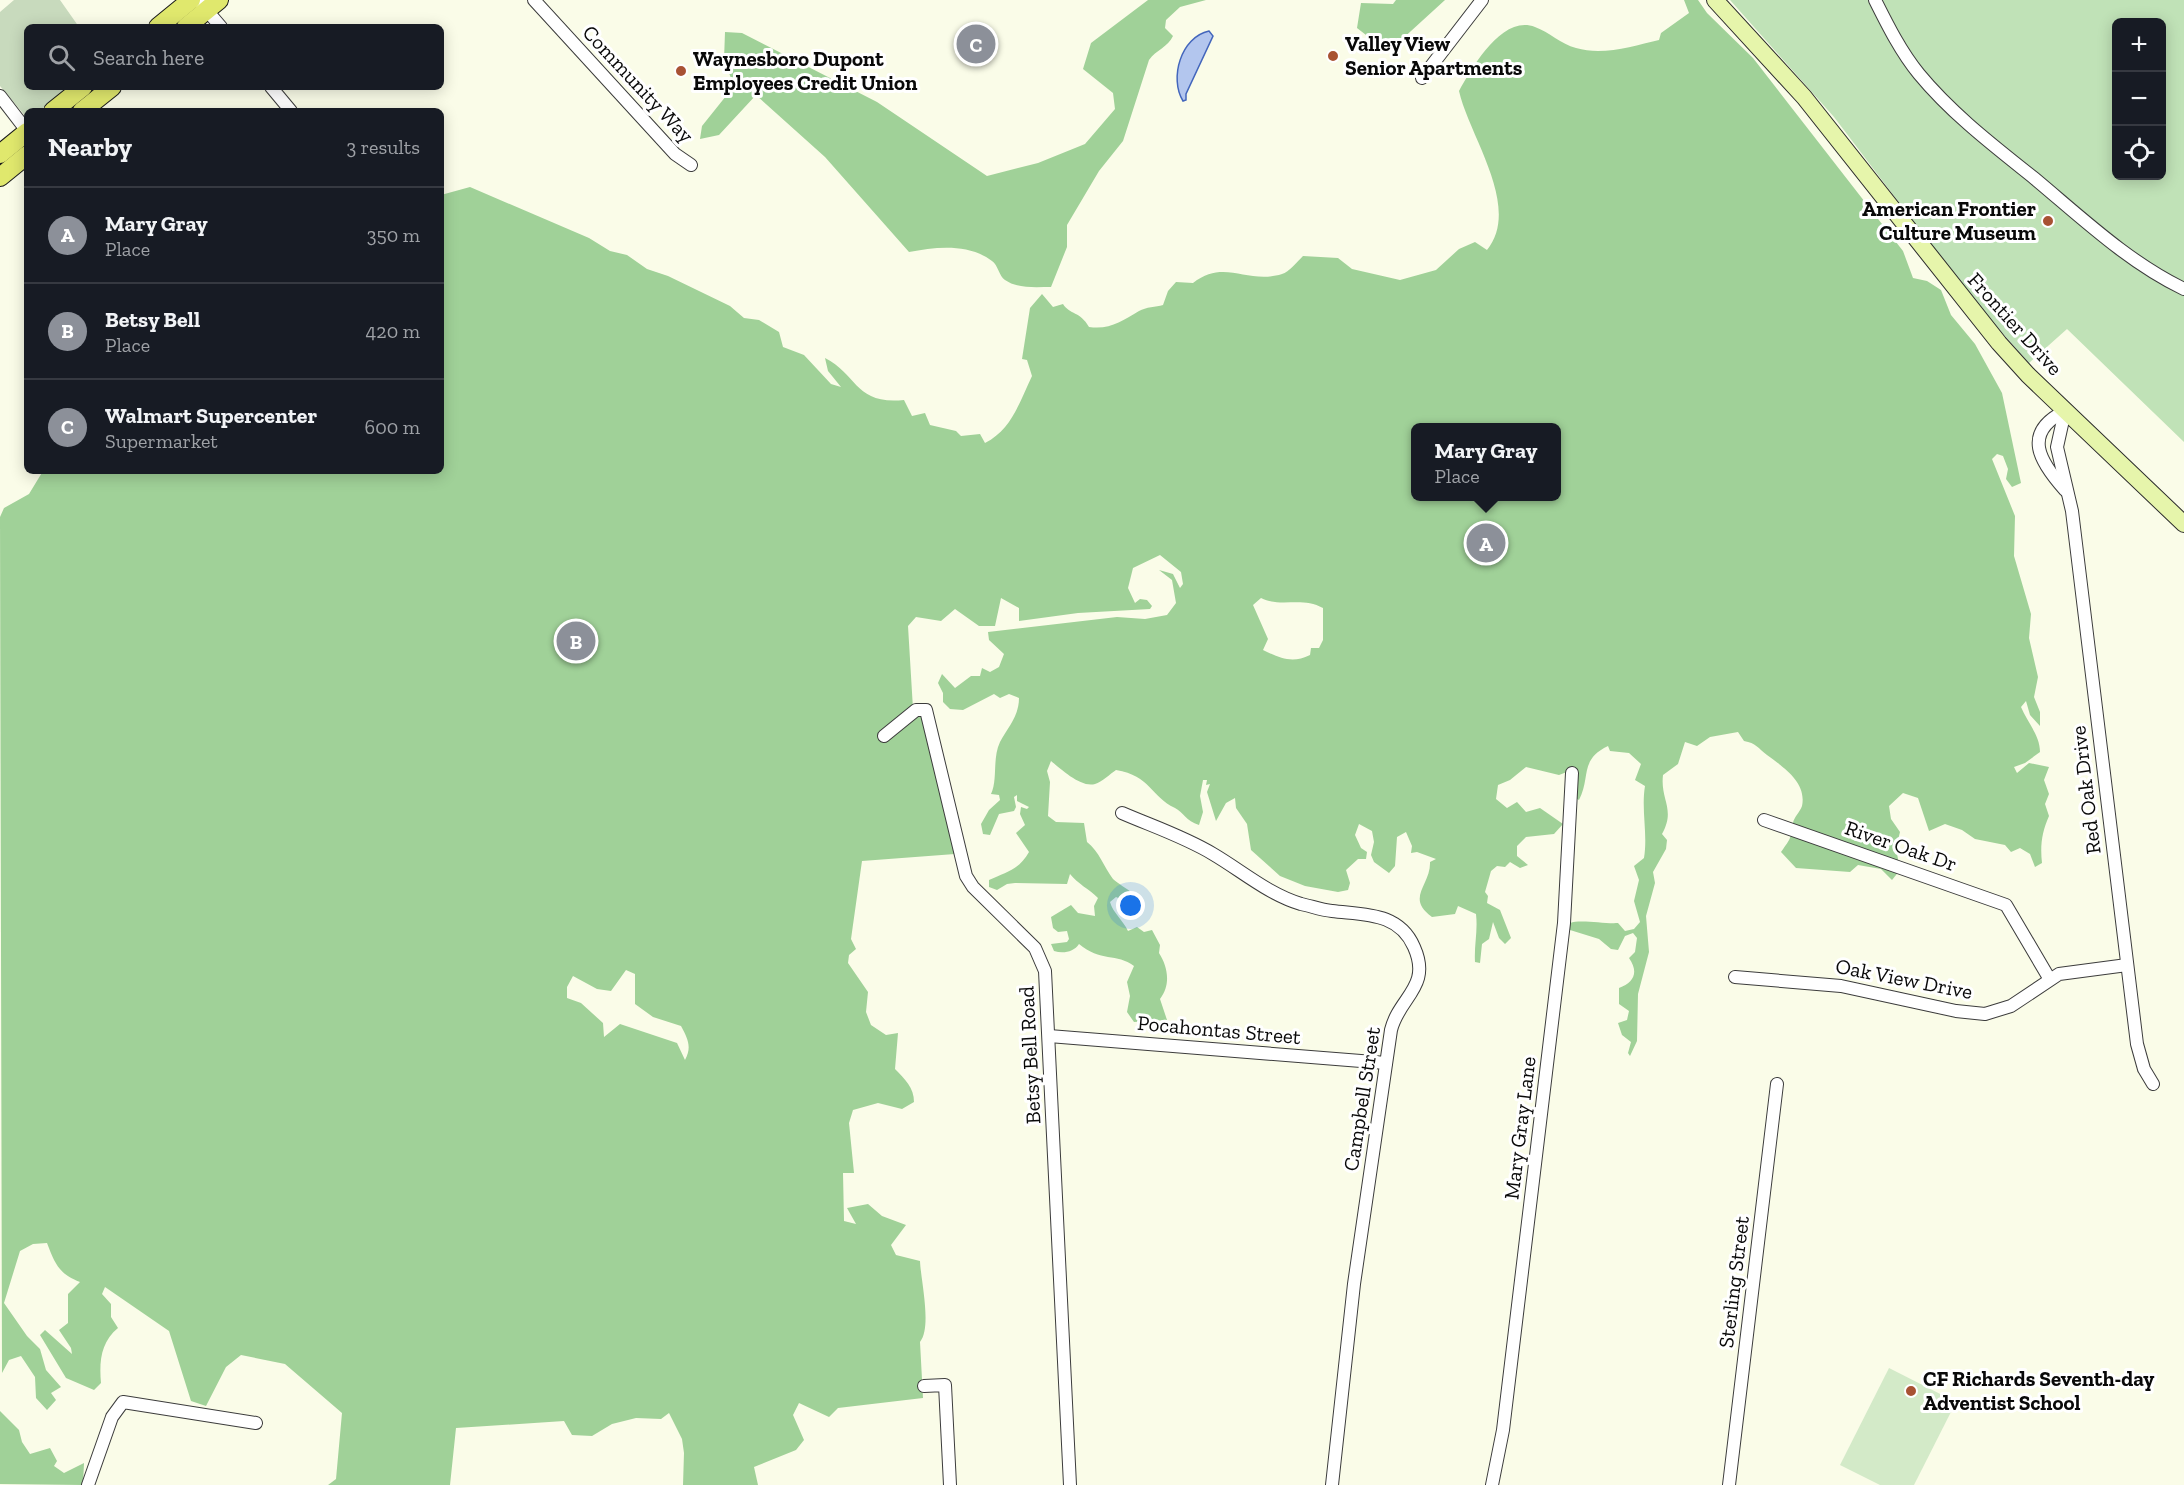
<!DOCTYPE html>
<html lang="en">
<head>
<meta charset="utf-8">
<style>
	body { margin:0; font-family:"Zilla Slab",serif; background:#242831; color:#f1f3f6 }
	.controls { position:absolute; right:18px; top:18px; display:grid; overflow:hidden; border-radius:9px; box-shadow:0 3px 15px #0003 }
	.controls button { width:54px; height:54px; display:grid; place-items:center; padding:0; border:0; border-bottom:2px solid #363941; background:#171b24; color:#f1f3f6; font:30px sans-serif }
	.you { position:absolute; left:1131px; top:906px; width:21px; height:21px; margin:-15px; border:4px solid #fff; border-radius:50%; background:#1a73e8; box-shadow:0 0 0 9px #1a73e833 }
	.badge { display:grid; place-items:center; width:39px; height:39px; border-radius:50%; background:#8c9099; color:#fff; font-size:20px; font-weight:700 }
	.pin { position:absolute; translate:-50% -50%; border:3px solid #fff; box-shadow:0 2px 6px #0006 }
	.popup { position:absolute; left:1411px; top:423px; width:150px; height:78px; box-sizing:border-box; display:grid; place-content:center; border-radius:9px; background:#171b24; filter:drop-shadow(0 2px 4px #0005); font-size:20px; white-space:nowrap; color:#9ea1a6 }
	.popup b { font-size:22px; color:#f1f3f6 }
	.popup::after { content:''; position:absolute; left:50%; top:100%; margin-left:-12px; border:12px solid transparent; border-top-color:#171b24 }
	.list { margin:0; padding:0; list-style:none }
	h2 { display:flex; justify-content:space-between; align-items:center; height:78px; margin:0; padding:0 24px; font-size:26px }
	h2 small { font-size:20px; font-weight:400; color:#9ea1a6 }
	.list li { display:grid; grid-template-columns:39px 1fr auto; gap:18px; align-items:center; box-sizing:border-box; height:96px; padding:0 24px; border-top:2px solid #363941 }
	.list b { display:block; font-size:22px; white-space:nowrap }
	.list p { margin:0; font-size:20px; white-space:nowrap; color:#9ea1a6 }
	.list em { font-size:20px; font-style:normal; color:#9ea1a6 }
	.icon { flex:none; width:33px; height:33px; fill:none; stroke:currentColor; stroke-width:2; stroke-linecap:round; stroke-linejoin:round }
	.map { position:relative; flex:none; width:2184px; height:1485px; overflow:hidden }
	.search { position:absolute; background:#171b24; box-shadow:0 3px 15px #0003; left:24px; top:24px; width:420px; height:66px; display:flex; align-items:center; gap:15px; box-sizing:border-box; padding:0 21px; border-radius:9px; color:#9ea1a6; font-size:22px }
	.panel { position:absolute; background:#171b24; box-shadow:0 3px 15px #0003; left:24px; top:108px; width:420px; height:366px; border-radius:9px }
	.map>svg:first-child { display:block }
	.green { fill:#c0e2b7; fill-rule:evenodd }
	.forest { fill:#a0d198; fill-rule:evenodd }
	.cemetery { fill:#c8dabd }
	.pitch { fill:#d3eac8 }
	.water { fill:#b3c6ee; stroke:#4366bc; stroke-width:1.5 }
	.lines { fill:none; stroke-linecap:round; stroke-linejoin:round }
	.street-casing { stroke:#3c3c3c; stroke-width:14 }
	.secondary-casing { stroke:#2b2b2b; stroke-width:18 }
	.primary-casing { stroke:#1a1a1a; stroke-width:20 }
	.street { stroke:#fff; stroke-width:12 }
	.secondary { stroke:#e6f5ab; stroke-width:16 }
	.primary { stroke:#e0e86d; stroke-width:18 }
	.poi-dot { fill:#a85233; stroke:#fff; stroke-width:2 }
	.labels { text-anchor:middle; stroke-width:6; stroke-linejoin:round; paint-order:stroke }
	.poi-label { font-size:21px; font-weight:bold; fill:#090909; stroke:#fff; text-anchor:start }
	.street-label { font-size:21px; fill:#090909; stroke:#fff }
</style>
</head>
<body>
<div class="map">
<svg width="2184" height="1485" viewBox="0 0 2184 1485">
	<rect width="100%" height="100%" fill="#fafce8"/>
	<path class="green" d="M1730,0H2184V442L2067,329L2029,363L1973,300L1834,117ZM2116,22H2162V176H2116Z"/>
	<g class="forest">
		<path d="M1148,0H1206L1180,7L1166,20L1165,28L1173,36C1168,47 1156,50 1149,60L1123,141L1099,171L1067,225V247L1051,287C1036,287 1018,289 1005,280C999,276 998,265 992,261C968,243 936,247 909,252L825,157L756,95L719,135L700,139L702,126L734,86L724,60L725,32L742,33L877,102L987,176L1038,163L1085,144L1115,109L1113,93L1083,69L1091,43Z"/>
		<path d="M1396,0H1445L1388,52L1357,28L1361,3L1393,4Z"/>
		<path d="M1684,0H1698L1707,13L1753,58L1903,251L1913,278L1927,281L1941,290L1951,315L1975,344L2002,393L2021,483L2012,487L2006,479L2008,469L2003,456L1997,454L1992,459L2015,516L2014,556L2031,614L2029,638L2038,677L2034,697L2040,712V726L2030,715L2026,701L2021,707C2027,722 2040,735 2040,752L2025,763L2014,767L2017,773L2029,763L2049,767L2044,780L2049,794L2045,804L2049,816C2042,832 2040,845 2042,863L2035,867L2030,854L2020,848L2011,852L2005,845L1975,839L1962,830L1945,824L1929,831L1918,798L1903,793L1889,806L1891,819L1900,832L1896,848L1900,870L1892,880L1881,869L1858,865L1850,872L1796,868L1781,852C1792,837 1790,839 1793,823C1794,817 1800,812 1802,806C1807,782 1783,767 1767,755C1758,748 1756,743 1744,741L1738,732L1710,737L1697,746L1685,742L1678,764L1663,775C1660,800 1676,809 1662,834L1667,840L1666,849L1653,872L1655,883L1646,916L1649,952L1638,994L1637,1041L1630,1056L1628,1053L1631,1042L1622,1035L1618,1023L1627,1020L1629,1011L1619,1004V988C1634,983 1639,972 1629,958L1635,952L1637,938L1633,933L1625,936L1618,950L1611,949L1599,939L1570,930V923C1580,919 1604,924 1618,923L1625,931L1634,929L1640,922L1634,901L1639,880L1634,866L1644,858C1648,834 1641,810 1645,786L1635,780L1641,764L1629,753L1610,751L1608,746C1579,760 1591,777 1579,800L1574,797L1572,770L1559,775L1526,767L1510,780L1498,785L1496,799L1507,808L1517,802L1526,812L1540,808L1563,824L1554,834L1526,837L1517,846V856L1528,865L1520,868L1510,862L1505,867L1497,866L1491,871L1485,892L1488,896L1487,903L1500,910L1511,938L1505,944L1499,938L1493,922L1489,939L1482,944L1480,963L1475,962C1474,945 1478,931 1476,914L1458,906L1455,914L1432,917C1405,898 1431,885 1430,862L1436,859L1417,852L1411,853L1412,846L1406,832L1397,837L1395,866L1389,873L1374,862L1371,855L1374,842L1372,831L1359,824L1355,835L1361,848L1367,852L1366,859H1358L1346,870L1350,883L1348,890L1338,892L1305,886L1280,876L1251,850L1247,824L1236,808L1235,798L1226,803L1216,821L1207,792L1210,784L1206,785L1207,780H1203L1200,796L1203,812L1199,825C1186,821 1183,812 1175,808C1150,796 1151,776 1116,770C1110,774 1102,782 1095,784C1081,788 1061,769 1051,761L1047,771L1050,782L1048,816L1056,822L1084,823L1087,842C1099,851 1104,867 1113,879C1118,884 1127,888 1133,894L1136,906L1116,897L1110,902C1113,913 1123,920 1128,931L1137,927L1144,932L1152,930L1160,945L1159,953C1168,967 1171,985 1160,999L1167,1020L1134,1022L1127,1012L1130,996L1127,982L1134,966C1117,953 1100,962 1079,944C1074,952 1063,954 1054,951L1051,944L1067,942L1069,939L1067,931L1058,932L1053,928L1051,917L1071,905L1078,913L1095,916L1094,906L1098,898C1089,889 1078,884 1070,874L1067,884L1015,883L1007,884L997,890L989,887V880C1006,872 1019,870 1029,852L1016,833L1025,825L1020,814L1021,807L1027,809L1029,807L1017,801V795L1014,797L1016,807L1014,811L999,814L990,835L983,834L981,824L989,810L1000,800L999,795L991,794C998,779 992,759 1000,742C1008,727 1019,716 1019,698L1009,694L1000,698L994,694L963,710L950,709L943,702V693L938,683L942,674L955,688L971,676H980L982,668L990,672L999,667L1004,654L989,640L988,632L1117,617L1145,619L1167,615L1176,603L1172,580L1159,570L1173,574L1180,588L1183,584L1181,572L1160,555L1133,568L1128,588L1135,603L1140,599L1147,600L1152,606L1150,609L1078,613L1019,621V608L1001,598L995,626H979L955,609L941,621L916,617L908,626L913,709L922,717L955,854L862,861L851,939L856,949L849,955L848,963L868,992L866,1012L871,1025L886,1035L898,1033L895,1069C905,1079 914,1088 914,1102L902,1109L878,1103L853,1110L849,1123L854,1173H843L844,1221L856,1224L847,1208L868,1204L882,1216L906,1225L891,1245L896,1255L920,1261C921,1282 932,1327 920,1342L923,1398L838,1408L829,1417L799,1403L793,1415L804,1440L796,1450L754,1467L758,1485H683L684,1453L682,1439L669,1413L661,1419L636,1418L612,1424L592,1436L572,1435L564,1421L456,1428L450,1485H328L336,1479L342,1413L285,1364L241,1355L226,1367L206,1406L191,1401L169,1331L105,1287L102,1294L111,1304V1317L118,1328C101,1342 99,1361 101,1383L94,1390L66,1378L40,1335L45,1330L72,1354L71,1348L59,1330L68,1323V1294L80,1282C59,1274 55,1264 47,1243L33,1244L20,1251L4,1303L27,1336L40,1349L46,1370L61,1387L51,1393L56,1400L47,1410L36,1398L35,1377L21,1356L9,1360L2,1373L0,517L4,508L29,494L43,471H441V195L470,187L589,238L610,251L627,255L647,269L668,276L730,306L744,318L759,320L779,332L783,347L804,355L831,384L841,387L828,371L825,358C858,375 855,405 904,400L912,416L925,413L930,425L956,431L961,436L980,434L985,443C1012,429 1019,403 1032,376L1027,360L1022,359L1030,308L1042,294L1053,307L1063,304C1070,315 1080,311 1089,327C1110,330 1122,321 1139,311C1146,307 1156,307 1163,305L1168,291L1176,282L1193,283C1225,258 1247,285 1282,274C1289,272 1297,262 1303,256L1338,258L1352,269L1400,280L1436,270L1459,249L1475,242L1487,250C1522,207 1469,136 1459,91C1472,68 1502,14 1535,27C1549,32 1561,44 1576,48C1603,56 1633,46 1659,40L1661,33L1689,13ZM1416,428H1556V496H1416ZM1261,598C1281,608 1302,596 1323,608V640L1319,648H1311L1310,655C1292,664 1280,658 1263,650L1268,639L1253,605ZM626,970L635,974V1004L653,1017L681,1026C688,1039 692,1047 685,1060L677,1043L620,1024L604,1037L603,1023L581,1003L567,998V987L573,976L597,989L611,991Z"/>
		<path d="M0,1411L19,1430L22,1442L30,1454L50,1448L57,1461L54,1466L64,1473L84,1463L83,1485L0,1484Z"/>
	</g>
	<path class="cemetery" d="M14,0H60L79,27H27V87H70L39,111H27V118L0,86V12Z"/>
	<path class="pitch" d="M1889,1368L1956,1402L1914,1485H1880L1840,1465Z"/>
	<path class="water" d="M1209,31L1213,36L1186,94V100L1183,101C1169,78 1181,37 1209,31Z"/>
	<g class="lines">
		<defs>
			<g id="street">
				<path d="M198,0L221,27"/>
				<path d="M534,0L675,154L691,165"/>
				<path d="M1875,0C1888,26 1901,52 1919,74C1952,114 1994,146 2034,178C2082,218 2128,262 2184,289"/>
				<path d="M1422,78L1482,0"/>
				<path d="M271,87L291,111"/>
				<path d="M0,96L27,131"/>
				<path d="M2065,411L2057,447L2072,511L2137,1044L2144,1069L2153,1084"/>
				<path d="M2065,411C2021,433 2040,462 2065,490"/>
				<path d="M884,736L916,710H926L966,876L973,887L1035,948L1045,971L1070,1485"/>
				<path d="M1122,813C1152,826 1185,837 1213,854C1242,871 1268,894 1301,904C1311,906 1321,910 1332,911C1364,915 1399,912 1414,947C1432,987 1399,997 1391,1030L1354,1284L1332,1485"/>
				<path d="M1764,820L2006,905L2049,978"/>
				<path d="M1735,977L1841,986L1956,1011L1985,1014L2011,1006L2059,974L2127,965"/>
				<path d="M1049,1036L1386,1063"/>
				<path d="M924,1386L945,1385L950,1485"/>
				<path d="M88,1485L112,1417L123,1402L256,1423"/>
				<path d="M1492,1485L1503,1430L1564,923L1572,773"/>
				<path d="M1729,1485L1777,1084"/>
			</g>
			<path id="secondary" d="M1715,0L1804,97L1999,343L2028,375L2184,524"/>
			<g id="primary">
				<path d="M158,27L191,0"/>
				<path d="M186,27L219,0"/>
				<path d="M53,111L83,87"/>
				<path d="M82,111L112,87"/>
				<path d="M0,154L27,132"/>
				<path d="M0,177L27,155"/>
			</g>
		</defs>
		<use href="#street" class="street-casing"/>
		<use href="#secondary" class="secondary-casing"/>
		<use href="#primary" class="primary-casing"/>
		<use href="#street" class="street"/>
		<use href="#secondary" class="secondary"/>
		<use href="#primary" class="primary"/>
	</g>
	<g class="poi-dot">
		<circle cx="1333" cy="56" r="6"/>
		<circle cx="681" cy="71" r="6"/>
		<circle cx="2048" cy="221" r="6"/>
		<circle cx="1911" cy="1391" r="6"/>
	</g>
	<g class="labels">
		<g class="poi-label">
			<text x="1345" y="51">Valley View<tspan x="1345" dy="24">Senior Apartments</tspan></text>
			<text x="693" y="66">Waynesboro Dupont<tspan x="693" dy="24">Employees Credit Union</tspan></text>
			<text x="2036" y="216" text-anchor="end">American Frontier<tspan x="2036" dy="24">Culture Museum</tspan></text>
			<text x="1923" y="1386">CF Richards Seventh-day<tspan x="1923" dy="24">Adventist School</tspan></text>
		</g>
		<g class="street-label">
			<text transform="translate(638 84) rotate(47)" y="7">Community Way</text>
			<text transform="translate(2015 324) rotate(48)" y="7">Frontier Drive</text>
			<text transform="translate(2086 790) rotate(-97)" y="7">Red Oak Drive</text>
			<text transform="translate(1901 846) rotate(19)" y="7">River Oak Dr</text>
			<text transform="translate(1904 979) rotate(11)" y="7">Oak View Drive</text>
			<text transform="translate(1219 1030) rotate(5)" y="7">Pocahontas Street</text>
			<text transform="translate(1030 1055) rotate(-93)" y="7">Betsy Bell Road</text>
			<text transform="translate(1362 1099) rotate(-81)" y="7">Campbell Street</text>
			<text transform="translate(1520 1128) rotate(-83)" y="7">Mary Gray Lane</text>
			<text transform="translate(1734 1282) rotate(-83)" y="7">Sterling Street</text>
		</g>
	</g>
</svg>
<div class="controls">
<button>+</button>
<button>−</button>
<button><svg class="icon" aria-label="locate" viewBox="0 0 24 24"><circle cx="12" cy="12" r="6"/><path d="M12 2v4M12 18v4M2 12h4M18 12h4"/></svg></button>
</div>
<div class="you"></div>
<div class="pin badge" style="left:1486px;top:543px">A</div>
<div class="popup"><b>Mary Gray</b>Place</div>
<div class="pin badge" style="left:576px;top:641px">B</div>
<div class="pin badge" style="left:976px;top:44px">C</div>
<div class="search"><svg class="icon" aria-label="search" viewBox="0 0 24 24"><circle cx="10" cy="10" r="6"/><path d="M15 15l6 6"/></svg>Search here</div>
<section class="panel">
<h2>Nearby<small>3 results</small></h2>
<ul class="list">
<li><span class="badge">A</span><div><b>Mary Gray</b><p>Place</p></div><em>350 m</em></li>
<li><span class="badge">B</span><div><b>Betsy Bell</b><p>Place</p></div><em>420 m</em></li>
<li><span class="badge">C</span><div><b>Walmart Supercenter</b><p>Supermarket</p></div><em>600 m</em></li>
</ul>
</section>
</div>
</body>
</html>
